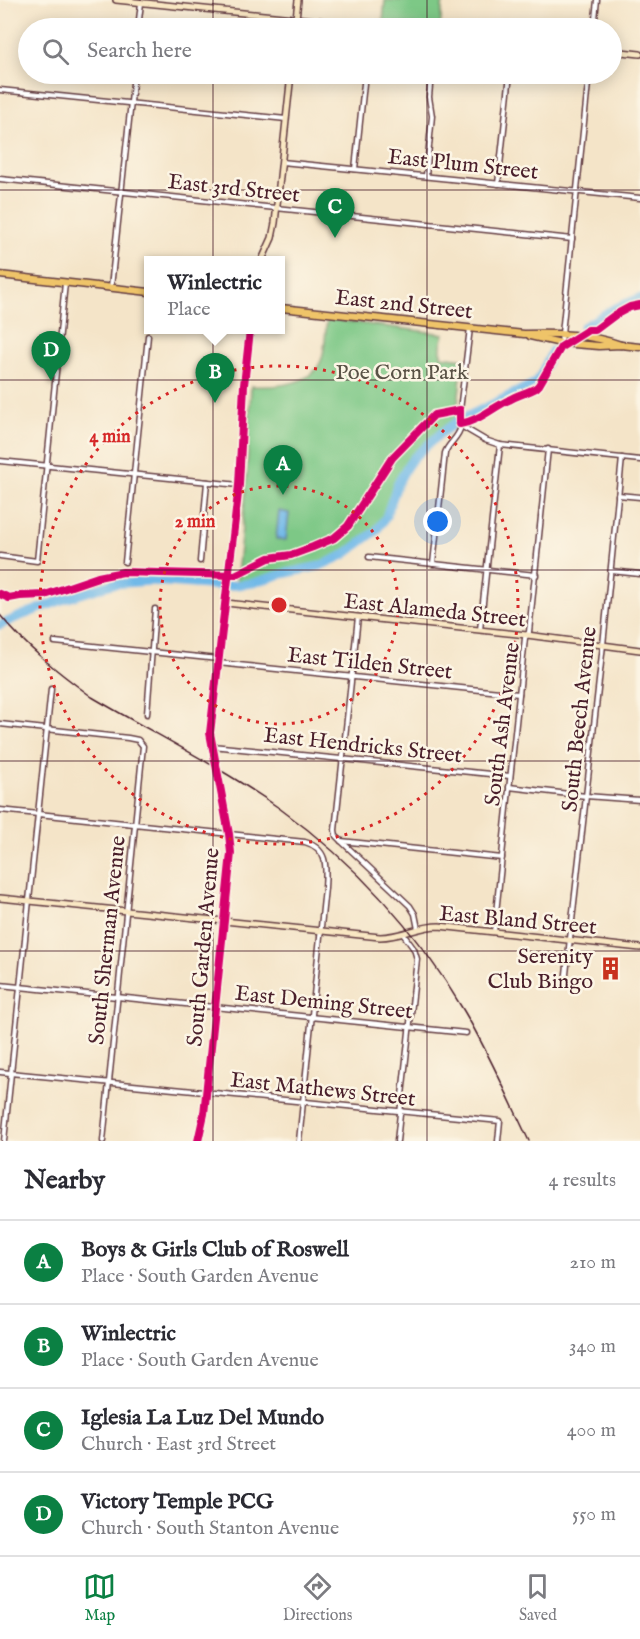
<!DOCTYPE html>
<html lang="en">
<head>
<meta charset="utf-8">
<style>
	body { margin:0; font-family:"IM FELL English",serif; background:#f7f7f7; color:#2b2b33 }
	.you { position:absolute; left:438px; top:522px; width:21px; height:21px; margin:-15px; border:4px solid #fff; border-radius:50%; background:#1a73e8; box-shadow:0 0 0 9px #1a73e833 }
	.badge { display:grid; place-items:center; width:39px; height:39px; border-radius:50%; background:#0b8043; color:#fff; font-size:20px; font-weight:700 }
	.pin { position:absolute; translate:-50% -50px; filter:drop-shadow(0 2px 3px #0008) }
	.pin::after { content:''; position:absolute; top:32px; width:21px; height:18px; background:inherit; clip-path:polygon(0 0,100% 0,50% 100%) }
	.popup { position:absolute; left:144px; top:256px; width:141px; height:78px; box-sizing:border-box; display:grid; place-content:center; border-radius:0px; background:#fff; filter:drop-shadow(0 2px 4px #0005); font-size:20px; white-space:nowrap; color:#7c7c81 }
	.popup b { font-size:22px; color:#2b2b33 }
	.popup::after { content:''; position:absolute; left:50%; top:100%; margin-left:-12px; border:12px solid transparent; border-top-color:#fff }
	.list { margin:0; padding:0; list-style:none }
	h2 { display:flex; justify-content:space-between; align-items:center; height:78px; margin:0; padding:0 24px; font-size:26px }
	h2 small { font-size:20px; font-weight:400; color:#7c7c81 }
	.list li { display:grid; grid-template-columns:39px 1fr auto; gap:18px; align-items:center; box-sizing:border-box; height:84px; padding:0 24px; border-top:2px solid #e1e1e2 }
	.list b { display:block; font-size:22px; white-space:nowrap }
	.list p { margin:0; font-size:20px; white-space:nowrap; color:#7c7c81 }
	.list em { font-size:20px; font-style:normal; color:#7c7c81 }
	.icon { flex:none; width:33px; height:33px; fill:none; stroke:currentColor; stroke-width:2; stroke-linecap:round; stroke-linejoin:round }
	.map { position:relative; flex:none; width:640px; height:1141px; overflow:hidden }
	.search { position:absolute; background:#fff; box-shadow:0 3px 15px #0003; left:18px; right:18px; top:18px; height:66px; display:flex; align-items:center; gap:15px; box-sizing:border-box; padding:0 21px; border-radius:33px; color:#7c7c81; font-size:22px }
	.sheet { height:414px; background:#fff }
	nav { display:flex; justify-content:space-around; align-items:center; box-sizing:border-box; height:84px; border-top:2px solid #e1e1e2; background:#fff; font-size:16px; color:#7c7c81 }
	nav a { display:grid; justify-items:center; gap:3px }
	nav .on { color:#0b8043 }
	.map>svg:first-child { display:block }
	.green { fill:#7dc886; stroke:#647458; stroke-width:1.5 }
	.water { fill:#71b9e8; stroke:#5e6c8a; stroke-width:1.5 }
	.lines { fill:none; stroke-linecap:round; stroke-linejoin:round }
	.river { stroke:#71b9e8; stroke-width:9 }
	.street-casing { stroke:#643d43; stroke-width:7 }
	.secondary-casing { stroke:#643d43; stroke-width:8 }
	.primary-casing { stroke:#643d43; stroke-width:9 }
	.street { stroke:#fff; stroke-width:4 }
	.secondary { stroke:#f9e7c3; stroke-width:5 }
	.primary { stroke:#efc469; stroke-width:6 }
	.rail { stroke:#4a1f2b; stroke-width:1.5 }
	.cycleway-casing { stroke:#fcf5e5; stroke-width:11 }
	.cycleway { stroke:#d6006c; stroke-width:8 }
	.grid { fill:none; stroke:#4a1f2b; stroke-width:1.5; stroke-opacity:0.55 }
	.ring { fill:none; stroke:#d62828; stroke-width:3; stroke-dasharray:3 6 }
	.labels { text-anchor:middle; stroke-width:5; stroke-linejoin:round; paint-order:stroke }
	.street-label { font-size:22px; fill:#4a1f2b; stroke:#fcf5e5 }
	.park-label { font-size:22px; fill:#595246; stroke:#fcf5e5 }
	.poi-label { font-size:22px; fill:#4a1f2b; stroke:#fcf5e5; text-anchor:end }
	.centre { fill:#d62828; stroke:#fcf5e5; stroke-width:3 }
	.ring-label { font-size:18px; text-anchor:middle; font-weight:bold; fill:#d62828; stroke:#fcf5e5; stroke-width:5; stroke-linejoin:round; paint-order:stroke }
</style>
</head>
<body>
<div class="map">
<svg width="640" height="1141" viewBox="0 0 640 1141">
	<rect width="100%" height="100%" fill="#fcf5e5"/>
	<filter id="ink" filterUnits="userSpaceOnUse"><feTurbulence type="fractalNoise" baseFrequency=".0167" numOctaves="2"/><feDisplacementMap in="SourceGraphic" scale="12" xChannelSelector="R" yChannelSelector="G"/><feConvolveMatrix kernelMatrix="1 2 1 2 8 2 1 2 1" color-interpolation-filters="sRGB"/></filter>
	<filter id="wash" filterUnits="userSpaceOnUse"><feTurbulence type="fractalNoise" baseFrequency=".008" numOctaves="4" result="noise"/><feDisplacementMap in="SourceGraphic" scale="24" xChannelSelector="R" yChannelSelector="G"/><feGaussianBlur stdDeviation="1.35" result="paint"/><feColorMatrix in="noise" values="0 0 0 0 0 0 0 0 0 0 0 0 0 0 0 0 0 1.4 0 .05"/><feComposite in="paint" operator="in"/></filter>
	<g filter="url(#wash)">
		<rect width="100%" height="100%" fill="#f4e4c8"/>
		<g class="green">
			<path d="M385,0H443L440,28L383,22Z"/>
			<path d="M327,319L444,334L441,345V356L463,359L456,422C436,437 412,454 401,477C394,492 391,510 382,524C370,541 341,559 322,565C308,570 294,571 281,575C266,579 252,583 236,585L246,490L251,386C273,387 311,386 321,361C326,348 325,332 327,319Z"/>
		</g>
		<path class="water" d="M279,511L289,513L286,540L276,539Z"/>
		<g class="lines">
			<g class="river">
				<path d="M583,327L613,309L640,298"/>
				<path d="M0,625L18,617L62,600L112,584L151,581L221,586L236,585L253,583L282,574L320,566L344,555L376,531L386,517L397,485L406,468L413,458L441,433L458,421L535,383L541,375L552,351"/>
			</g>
		</g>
	</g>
	<g filter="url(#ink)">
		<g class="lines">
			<defs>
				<g id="street">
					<path d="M138,28L141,3"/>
					<path d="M594,28L597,0"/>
					<path d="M0,90L286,119"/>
					<path d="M282,162L640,198"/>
					<path d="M355,169L365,74"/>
					<path d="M426,176L432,116L429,97L431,74"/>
					<path d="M0,179L572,239"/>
					<path d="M498,184L510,74"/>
					<path d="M111,287L134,74"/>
					<path d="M561,343L589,74"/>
					<path d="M434,415L460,410"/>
					<path d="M461,426L485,440L500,445L640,460"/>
					<path d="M461,426L460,410L470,328"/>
					<path d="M0,461L239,485"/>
					<path d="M618,495L640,497"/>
					<path d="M0,556L37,561L65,283"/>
					<path d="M369,557L536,575"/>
					<path d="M200,561L207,482"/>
					<path d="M125,562L148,336"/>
					<path d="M433,564L445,453C448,443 459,438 461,426"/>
					<path d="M611,571L640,574"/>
					<path d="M358,617L335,830L336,836L340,840L410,906L415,914L418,929"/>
					<path d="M480,630L500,445"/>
					<path d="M55,642L218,659"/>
					<path d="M218,663L519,694"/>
					<path d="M147,714L155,609"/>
					<path d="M0,724L128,738L138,740L143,746L103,1141"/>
					<path d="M212,746L510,776"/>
					<path d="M509,787L586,796L640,800"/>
					<path d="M0,810L305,842C329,849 326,868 325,888L299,1141"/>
					<path d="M341,841L502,858"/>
					<path d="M494,932L525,638L529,632L548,449"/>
					<path d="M565,983L603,645L622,458"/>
					<path d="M0,985L466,1033"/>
					<path d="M0,1072L500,1121L498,1141"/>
					<path d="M4,1141L51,689"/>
					<path d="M397,1141L417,959L414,949L403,934"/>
				</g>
				<g id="secondary">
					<path d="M116,0L392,28"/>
					<path d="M295,28L298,0"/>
					<path d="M612,51L640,54"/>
					<path d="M262,260L272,238L275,223L291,74"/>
					<path d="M226,603L527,635L640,650"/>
					<path d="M0,898L380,937C401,937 419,926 439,926L640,948"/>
					<path d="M198,1141L204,1114L231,853L229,834L210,733L239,485L244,385L250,330"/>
				</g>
				<g id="primary">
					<path d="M0,275L149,292"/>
					<path d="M281,308L524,334C557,333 589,334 621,345"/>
					<path d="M530,336L561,343L599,346L621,345L640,347"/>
				</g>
			</defs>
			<use href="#street" class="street-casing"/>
			<use href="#secondary" class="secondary-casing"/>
			<use href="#primary" class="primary-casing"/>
			<use href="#street" class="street"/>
			<use href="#secondary" class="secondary"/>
			<use href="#primary" class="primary"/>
			<path class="rail" d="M0,615C26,647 59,673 92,697C153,733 221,767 279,808C354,862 417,931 464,1011C489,1053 508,1097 529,1141"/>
			<defs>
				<g id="cycleway">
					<path d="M0,594L9,598L20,596L45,595L98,577L123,572L235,575L269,558L291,555L313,547L334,538L348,526L392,458L434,415L460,410V424C479,421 492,408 509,400C517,395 527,393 536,388L539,385L561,347L588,330H595L615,315L630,307L640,305"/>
					<path d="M198,1141L204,1114L231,853L229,834L210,733L239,485L244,385L250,330"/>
				</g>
			</defs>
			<use href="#cycleway" class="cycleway-casing"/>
			<use href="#cycleway" class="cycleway"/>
		</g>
	</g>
	<path class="grid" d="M213,0V28M427,0V28M213,74V1141M427,74V1141M0,190H640M0,380H640M0,570H640M0,761H640M0,951H640"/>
	<g class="ring">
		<circle cx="279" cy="605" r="119"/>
		<circle cx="279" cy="605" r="239"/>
	</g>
	<defs>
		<symbol id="building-bare" viewBox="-9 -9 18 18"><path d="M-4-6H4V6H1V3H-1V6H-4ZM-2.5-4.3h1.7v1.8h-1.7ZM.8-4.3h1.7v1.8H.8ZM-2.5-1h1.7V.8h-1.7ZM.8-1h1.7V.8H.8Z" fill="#c8321e" stroke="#fcf5e5" stroke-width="2.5" paint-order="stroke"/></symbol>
	</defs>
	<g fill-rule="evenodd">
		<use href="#building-bare" x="594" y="952" width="33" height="33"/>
	</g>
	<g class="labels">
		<g class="street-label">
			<text transform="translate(463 163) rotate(6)" y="8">East Plum Street</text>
			<text transform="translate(234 187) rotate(6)" y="8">East 3rd Street</text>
			<text transform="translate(404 303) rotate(6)" y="8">East 2nd Street</text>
			<text transform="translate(435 609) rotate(6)" y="8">East Alameda Street</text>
			<text transform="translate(370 662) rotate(6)" y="8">East Tilden Street</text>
			<text transform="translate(578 719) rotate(-84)" y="8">South Beech Avenue</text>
			<text transform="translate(501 724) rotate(-83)" y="8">South Ash Avenue</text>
			<text transform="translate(363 744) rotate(6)" y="8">East Hendricks Street</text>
			<text transform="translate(518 919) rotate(5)" y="8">East Bland Street</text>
			<text transform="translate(106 940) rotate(-84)" y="8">South Sherman Avenue</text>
			<text transform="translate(202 947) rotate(-85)" y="8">South Garden Avenue</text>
			<text transform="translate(324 1001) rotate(6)" y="8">East Deming Street</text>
			<text transform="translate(323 1088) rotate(6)" y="8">East Mathews Street</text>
		</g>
		<g class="park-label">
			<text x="402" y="379">Poe Corn Park</text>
		</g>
		<g class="poi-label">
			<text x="593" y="963">Serenity<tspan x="593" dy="25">Club Bingo</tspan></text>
		</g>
	</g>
	<circle cx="279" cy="605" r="9" class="centre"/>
	<g class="ring-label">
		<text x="110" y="442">4 min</text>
		<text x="195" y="527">2 min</text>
	</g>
</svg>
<div class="you"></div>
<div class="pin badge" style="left:283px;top:495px">A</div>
<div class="pin badge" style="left:215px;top:403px">B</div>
<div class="popup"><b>Winlectric</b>Place</div>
<div class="pin badge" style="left:335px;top:238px">C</div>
<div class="pin badge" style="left:51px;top:381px">D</div>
<div class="search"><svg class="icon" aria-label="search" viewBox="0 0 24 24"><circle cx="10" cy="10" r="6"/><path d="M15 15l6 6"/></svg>Search here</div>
</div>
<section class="sheet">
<h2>Nearby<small>4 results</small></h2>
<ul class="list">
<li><span class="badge">A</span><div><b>Boys &amp; Girls Club of Roswell</b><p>Place · South Garden Avenue</p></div><em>210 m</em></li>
<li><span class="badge">B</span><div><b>Winlectric</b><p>Place · South Garden Avenue</p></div><em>340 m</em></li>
<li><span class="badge">C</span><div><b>Iglesia La Luz Del Mundo</b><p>Church · East 3rd Street</p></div><em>400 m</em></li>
<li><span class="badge">D</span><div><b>Victory Temple PCG</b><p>Church · South Stanton Avenue</p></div><em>550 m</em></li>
</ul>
</section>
<nav>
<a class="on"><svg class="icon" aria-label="map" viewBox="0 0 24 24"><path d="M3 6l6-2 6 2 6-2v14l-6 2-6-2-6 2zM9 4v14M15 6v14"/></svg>Map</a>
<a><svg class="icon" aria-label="directions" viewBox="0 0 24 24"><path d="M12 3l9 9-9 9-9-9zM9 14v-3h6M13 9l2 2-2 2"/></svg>Directions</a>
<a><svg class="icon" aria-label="saved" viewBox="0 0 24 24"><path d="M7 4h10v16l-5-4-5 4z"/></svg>Saved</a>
</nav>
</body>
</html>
